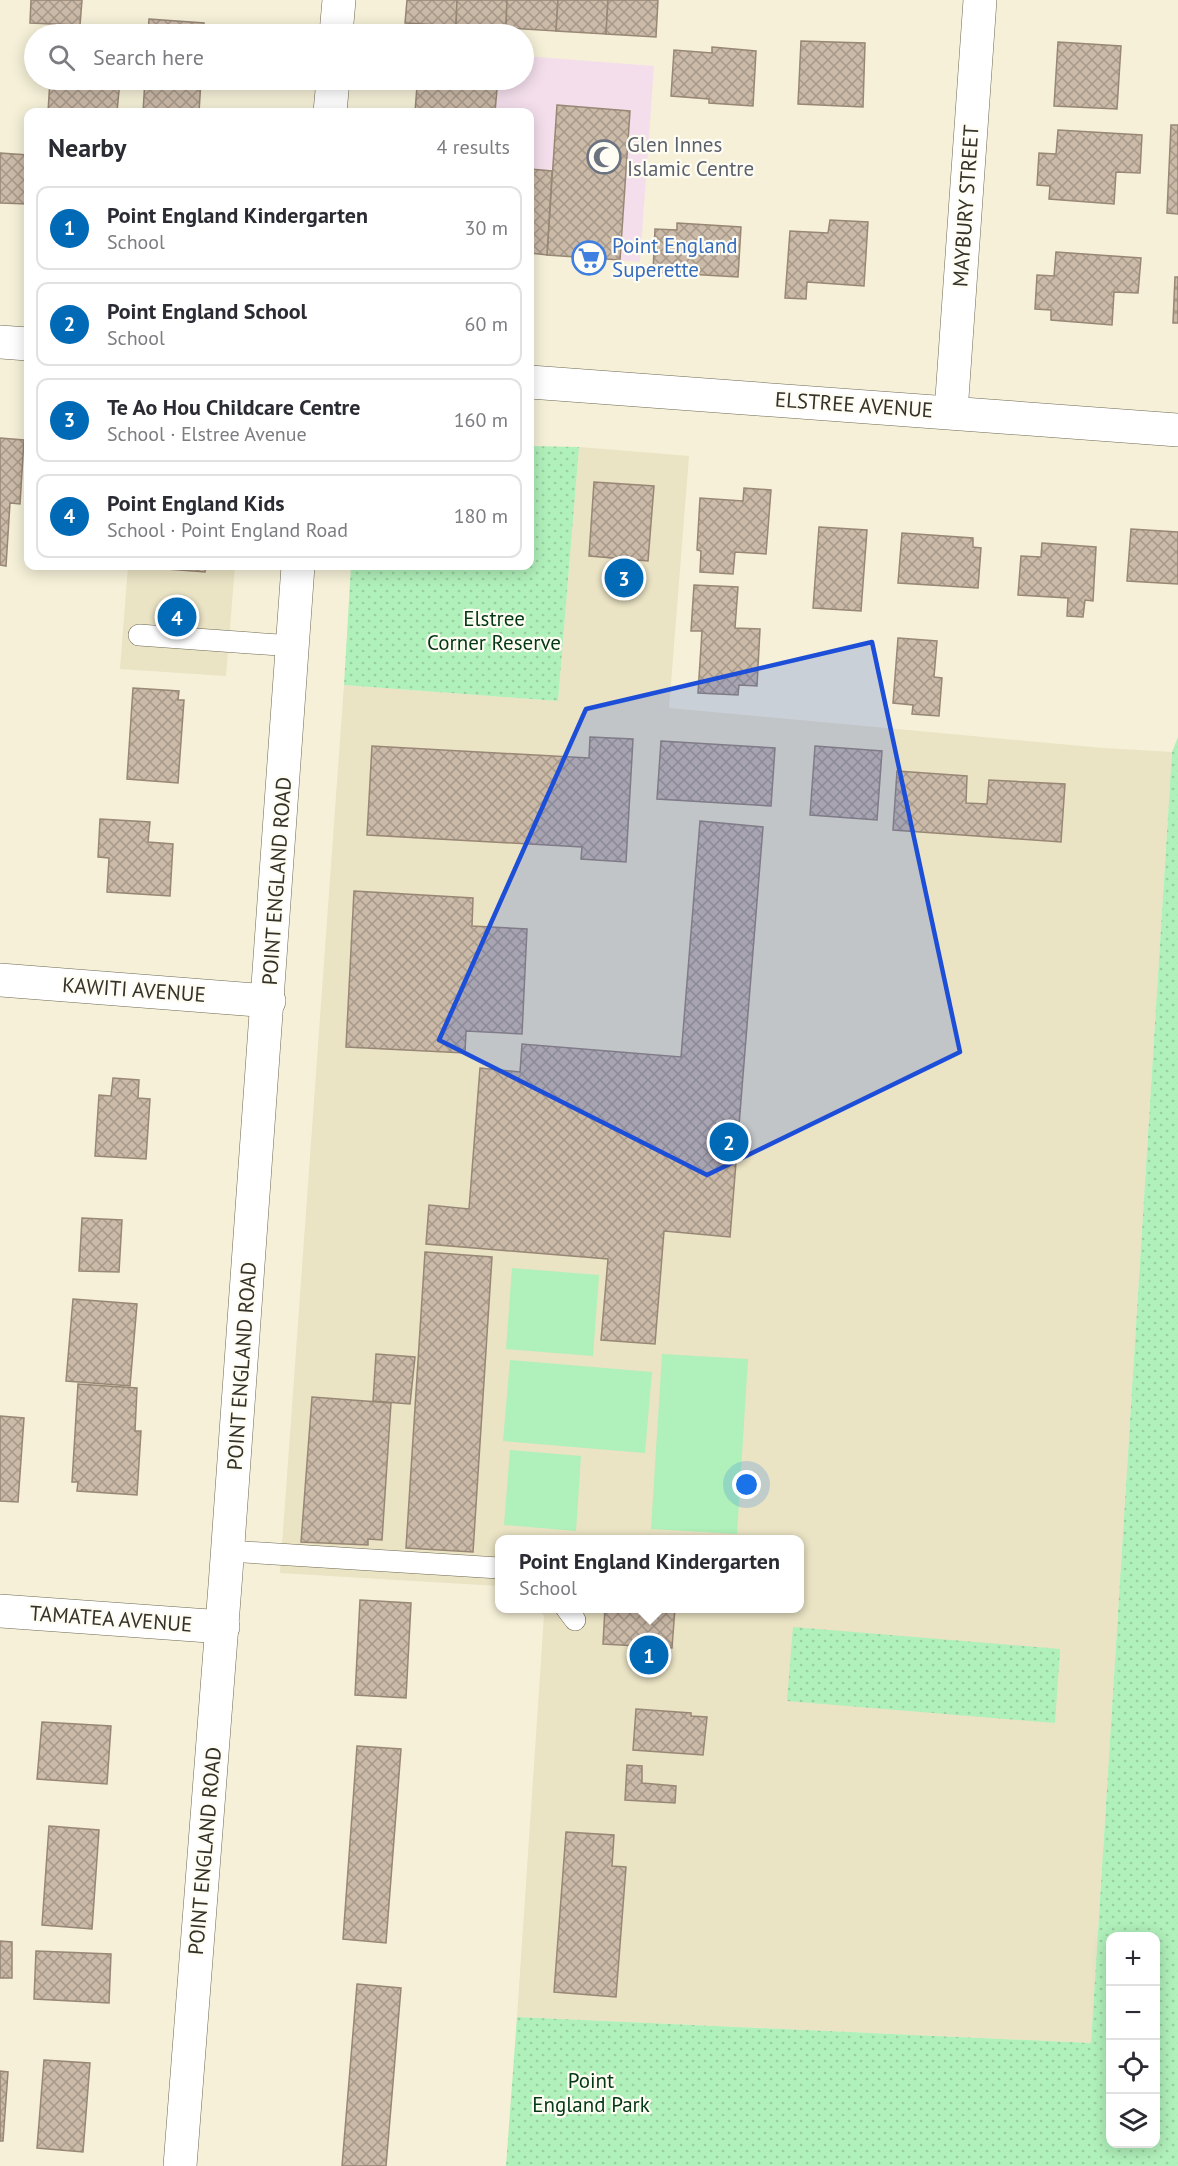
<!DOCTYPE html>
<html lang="en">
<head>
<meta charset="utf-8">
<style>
	body { margin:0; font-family:"PT Sans",sans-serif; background:#f2f2f3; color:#2b2b33 }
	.controls { position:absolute; right:18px; bottom:18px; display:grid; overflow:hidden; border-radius:12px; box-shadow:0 3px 15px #0003 }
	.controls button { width:54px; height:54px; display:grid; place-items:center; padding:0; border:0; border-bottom:2px solid #e1e1e2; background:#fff; color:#2b2b33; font:30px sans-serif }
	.you { position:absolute; left:747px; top:1485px; width:21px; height:21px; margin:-15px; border:4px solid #fff; border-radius:50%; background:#1a73e8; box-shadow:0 0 0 9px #1a73e833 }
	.badge { display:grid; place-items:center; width:39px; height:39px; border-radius:50%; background:#006ab6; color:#fff; font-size:20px; font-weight:700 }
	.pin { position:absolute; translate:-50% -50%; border:3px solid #fff; box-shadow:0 2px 6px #0006 }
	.popup { position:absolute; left:495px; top:1535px; width:309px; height:78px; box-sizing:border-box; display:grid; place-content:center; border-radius:12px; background:#fff; filter:drop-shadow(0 2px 4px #0005); font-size:20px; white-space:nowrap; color:#7c7c81 }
	.popup b { font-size:22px; color:#2b2b33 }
	.popup::after { content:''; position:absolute; left:50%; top:100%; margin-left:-12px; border:12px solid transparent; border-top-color:#fff }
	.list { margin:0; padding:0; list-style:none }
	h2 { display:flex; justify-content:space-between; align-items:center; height:78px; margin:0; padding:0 24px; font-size:26px }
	h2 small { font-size:20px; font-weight:400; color:#7c7c81 }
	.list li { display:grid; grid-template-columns:39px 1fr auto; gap:18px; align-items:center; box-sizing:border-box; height:84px; margin:0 12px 12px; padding:0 12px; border:2px solid #e1e1e2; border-radius:12px }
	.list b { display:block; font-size:22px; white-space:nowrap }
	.list p { margin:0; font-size:20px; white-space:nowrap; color:#7c7c81 }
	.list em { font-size:20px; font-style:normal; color:#7c7c81 }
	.icon { flex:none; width:33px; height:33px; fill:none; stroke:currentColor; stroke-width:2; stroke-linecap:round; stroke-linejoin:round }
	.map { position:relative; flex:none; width:1178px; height:2166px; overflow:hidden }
	.search { position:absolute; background:#fff; box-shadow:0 3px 15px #0003; left:24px; top:24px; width:510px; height:66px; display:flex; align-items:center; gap:15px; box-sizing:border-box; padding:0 21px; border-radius:33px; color:#7c7c81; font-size:22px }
	.panel { position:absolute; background:#fff; box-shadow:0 3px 15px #0003; left:24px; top:108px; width:510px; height:462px; border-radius:12px }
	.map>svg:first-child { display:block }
	.commercial { fill:#f4deec }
	.built { fill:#eae3c4 }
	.grass { fill:url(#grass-dots); fill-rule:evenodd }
	.pitch { fill:#b0f0ba }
	.building { fill:url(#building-cross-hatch); stroke:#988775; stroke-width:1.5 }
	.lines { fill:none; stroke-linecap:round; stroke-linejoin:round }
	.lane-casing { stroke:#6d6853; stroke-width:22 }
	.street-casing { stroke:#6d6853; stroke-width:34 }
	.secondary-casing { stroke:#6d6853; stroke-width:34 }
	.lane { stroke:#fff; stroke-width:21 }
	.street { stroke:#fff; stroke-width:33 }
	.secondary { stroke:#fff; stroke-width:33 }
	.marked { fill:#1d4ed8; fill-opacity:0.2; stroke:#1d4ed8; stroke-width:4.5; stroke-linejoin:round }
	.labels { text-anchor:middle; stroke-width:4.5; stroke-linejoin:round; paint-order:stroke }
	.worship-label { font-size:21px; fill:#5b616d; stroke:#fffdf3; text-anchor:start }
	.street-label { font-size:21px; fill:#353329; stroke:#fffdf3 }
	.shop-label { font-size:21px; fill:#366cbe; stroke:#fffdf3; text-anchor:start }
	.park-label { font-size:21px; fill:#033815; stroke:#fffdf3 }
</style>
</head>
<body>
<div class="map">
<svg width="1178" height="2166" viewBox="0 0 1178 2166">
	<defs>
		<pattern id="grass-dots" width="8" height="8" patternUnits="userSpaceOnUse" patternTransform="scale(1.5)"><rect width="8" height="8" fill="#b0f0ba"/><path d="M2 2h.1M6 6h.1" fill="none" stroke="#98cea0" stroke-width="1.8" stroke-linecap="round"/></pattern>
		<pattern id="building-cross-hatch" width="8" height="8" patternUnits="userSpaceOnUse" patternTransform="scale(1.5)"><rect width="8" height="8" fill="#ccbaa8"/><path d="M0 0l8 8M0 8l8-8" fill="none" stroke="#a69889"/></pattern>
	</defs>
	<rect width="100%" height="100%" fill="#f5f0d7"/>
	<path class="commercial" d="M524,56L654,66L640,262L530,253V112H416L418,80H524Z"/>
	<g class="built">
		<path d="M579,447L689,456L669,708L1103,748L1172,752L1091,2043L517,2017L544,1616L538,1609L799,1608V1540H499V1586L280,1573L344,685L558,701Z"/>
		<path d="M128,566H235L226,676L120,669Z"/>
	</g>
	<g class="grass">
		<path d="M530,446L579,447L558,701L344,685L351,566H530Z"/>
		<path d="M1178,737V2166H506L517,2017L1091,2043L1172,752ZM1110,1936H1156V2144H1110Z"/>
		<path d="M793,1627L1060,1649L1055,1723L787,1701Z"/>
	</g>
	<g class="pitch">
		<path d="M512,1268L599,1275L593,1356L506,1349Z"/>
		<path d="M662,1354L748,1359L737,1534L651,1529Z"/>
		<path d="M510,1360L652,1372L645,1453L503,1441Z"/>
		<path d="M510,1450L581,1456L576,1531L504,1525Z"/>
	</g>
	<g class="building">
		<path d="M31,0H82L80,25L30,23Z"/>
		<path d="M407,0H457L456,26L405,23Z"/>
		<path d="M457,0H507L506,28L456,26Z"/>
		<path d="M507,0H558L556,31L506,28Z"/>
		<path d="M558,0H608L606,34L556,31Z"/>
		<path d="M608,0H658L656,37L606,34Z"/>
		<path d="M149,19L204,23V34H148Z"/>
		<path d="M801,41L865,43L863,107L798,104Z"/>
		<path d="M1058,42L1121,46L1117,109L1054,106Z"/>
		<path d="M712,47L756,51L753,106L709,103V99L671,96L674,50L712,53Z"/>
		<path d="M50,80H120L117,112H48Z"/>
		<path d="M145,80H201L199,112H143Z"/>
		<path d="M417,86L497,89L495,112H415Z"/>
		<path d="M557,105L630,111L620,260L547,255Z"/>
		<path d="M1171,125H1178V214L1167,213Z"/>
		<path d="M1058,130L1142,135L1140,173L1116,172L1114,204L1049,199L1050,186L1037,185L1039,153L1056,154Z"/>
		<path d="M0,153L28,155V204L0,203Z"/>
		<path d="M530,169L552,171L547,255L530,253Z"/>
		<path d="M830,220L868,222L864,286L807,282L806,299L785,298L790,231L828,233Z"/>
		<path d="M677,223L741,227L738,277L653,272L655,229L677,230Z"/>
		<path d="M1056,252L1141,258L1138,293L1114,292L1112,325L1051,320V310L1035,309L1037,275L1054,276Z"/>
		<path d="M1175,277H1178V323H1173Z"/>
		<path d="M0,438L24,440L20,504L10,503L6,566L0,565Z"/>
		<path d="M594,482L654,486L648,561L589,556Z"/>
		<path d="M744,488L771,490L766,554L735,552L733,574L700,572L701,551L697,550L700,498L743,501Z"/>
		<path d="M819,527L867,530L861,611L813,608Z"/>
		<path d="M1131,529L1178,532V584L1127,581Z"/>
		<path d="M902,533L973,538V547L981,548L978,588L898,583Z"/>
		<path d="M1042,543L1096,547L1093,601L1085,600L1083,617L1067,616L1068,598L1018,595L1021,556L1041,557Z"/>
		<path d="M141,566H206L205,572L141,567Z"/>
		<path d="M694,585L738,587L735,628L760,629L757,686L739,685L738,695L698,693L702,631H691Z"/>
		<path d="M898,638L937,641L934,677L942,678L939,716L912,714L913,705L893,703Z"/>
		<path d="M133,688L179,691L178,700H184L178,783L127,779Z"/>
		<path d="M590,737L633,739L626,862L581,859L582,847L367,835L372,746L589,758Z"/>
		<path d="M661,741L775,748L771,806L657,799Z"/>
		<path d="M815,746L882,751L877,820L810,815Z"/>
		<path d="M897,771L967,776L966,803L987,804L989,780L1065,784L1061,842L893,830Z"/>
		<path d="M100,819L150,822L148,842L173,844L170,896L107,892L109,858L98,857Z"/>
		<path d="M700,821L763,827L730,1237L664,1231L655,1344L601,1340L608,1259L426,1244L429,1205L469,1209L480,1068L520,1072L522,1044L681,1057Z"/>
		<path d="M354,891L473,898L472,926L527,929L522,1034L466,1031L465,1053L346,1047Z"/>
		<path d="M113,1078L139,1080L138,1098L150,1099L146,1159L95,1156L99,1095L111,1096Z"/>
		<path d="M82,1218L122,1220L119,1272L79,1271Z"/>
		<path d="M425,1252L492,1257L473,1552L406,1548Z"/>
		<path d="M73,1299L137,1304L130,1386L66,1381Z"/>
		<path d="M376,1354L415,1357L410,1404L373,1401Z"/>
		<path d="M78,1384L137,1388L135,1431H141L137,1495L77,1491L78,1482H72Z"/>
		<path d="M312,1397L391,1403L382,1540L368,1539V1545L301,1542Z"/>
		<path d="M0,1416L24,1418L18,1502L0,1501Z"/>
		<path d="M360,1600L411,1603L406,1698L355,1695Z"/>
		<path d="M605,1608H675L672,1648L603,1644Z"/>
		<path d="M636,1709L691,1713V1716L707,1717L703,1755L633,1750Z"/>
		<path d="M42,1722L111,1726L107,1784L37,1779Z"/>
		<path d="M357,1746L401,1749L386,1943L343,1939Z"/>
		<path d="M627,1765L642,1766V1783L676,1786L675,1803L625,1800Z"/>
		<path d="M49,1826L99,1830L92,1929L42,1925Z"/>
		<path d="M566,1832L614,1835L612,1866L626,1867L616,1997L554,1992Z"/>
		<path d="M0,1941L12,1942V1978H0Z"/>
		<path d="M36,1951L111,1954L109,2003L34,1999Z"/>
		<path d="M357,1984L401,1988L386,2166H342Z"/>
		<path d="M44,2060L90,2063L83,2152L37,2148Z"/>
		<path d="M0,2071L8,2072L3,2141H0Z"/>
	</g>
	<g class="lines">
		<defs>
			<g id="lane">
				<path d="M139,635L293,646"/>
				<path d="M228,1551L499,1568"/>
				<path d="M566,1608L575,1620"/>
			</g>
			<g id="street">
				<path d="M951,412L980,0"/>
				<path d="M0,980L269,1001"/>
				<path d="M0,1611L223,1627"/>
				<path d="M180,2166C223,1633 261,1099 298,566"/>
			</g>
			<g id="secondary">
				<path d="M336,34L339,0"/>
				<path d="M330,112L333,80"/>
				<path d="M0,342L28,344"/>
				<path d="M530,382L1178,430"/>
			</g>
		</defs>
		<use href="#lane" class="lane-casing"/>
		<use href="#street" class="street-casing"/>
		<use href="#secondary" class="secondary-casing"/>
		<use href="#lane" class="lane"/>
		<use href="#street" class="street"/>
		<use href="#secondary" class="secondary"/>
	</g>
	<path class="marked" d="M872,642L960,1052L707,1175L439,1040L586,709Z"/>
	<defs>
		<symbol id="mosque-ring" viewBox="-11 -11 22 22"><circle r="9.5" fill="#fffdf3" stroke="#6b7280" stroke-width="1.5"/><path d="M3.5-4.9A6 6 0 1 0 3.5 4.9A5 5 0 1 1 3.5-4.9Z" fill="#6b7280"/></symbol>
		<symbol id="supermarket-ring" viewBox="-11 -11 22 22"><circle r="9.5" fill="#fffdf3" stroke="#3f7fe0" stroke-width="1.5"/><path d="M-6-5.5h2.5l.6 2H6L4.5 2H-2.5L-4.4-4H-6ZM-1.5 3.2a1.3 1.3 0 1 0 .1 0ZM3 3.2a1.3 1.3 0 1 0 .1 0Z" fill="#3f7fe0"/></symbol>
	</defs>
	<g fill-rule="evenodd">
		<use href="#mosque-ring" x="585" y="138" width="38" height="38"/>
		<use href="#supermarket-ring" x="570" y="239" width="38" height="38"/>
	</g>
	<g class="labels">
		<g class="worship-label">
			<text x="627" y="152">Glen Innes<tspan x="627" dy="24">Islamic Centre</tspan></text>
		</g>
		<g class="street-label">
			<text transform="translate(966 206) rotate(-86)" y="7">MAYBURY STREET</text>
			<text transform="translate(854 405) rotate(4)" y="7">ELSTREE AVENUE</text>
			<text transform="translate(277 881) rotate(-86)" y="7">POINT ENGLAND ROAD</text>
			<text transform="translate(134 990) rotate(4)" y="7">KAWITI AVENUE</text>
			<text transform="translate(242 1366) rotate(-86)" y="7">POINT ENGLAND ROAD</text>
			<text transform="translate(111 1619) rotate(4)" y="7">TAMATEA AVENUE</text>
			<text transform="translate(205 1851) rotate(-85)" y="7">POINT ENGLAND ROAD</text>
		</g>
		<g class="shop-label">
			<text x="612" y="253">Point England<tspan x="612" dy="24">Superette</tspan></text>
		</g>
		<g class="park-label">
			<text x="494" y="626">Elstree<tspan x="494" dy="24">Corner Reserve</tspan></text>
			<text x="591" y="2088">Point<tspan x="591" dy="24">England Park</tspan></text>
		</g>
	</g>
</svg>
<div class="controls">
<button>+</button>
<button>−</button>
<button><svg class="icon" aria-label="locate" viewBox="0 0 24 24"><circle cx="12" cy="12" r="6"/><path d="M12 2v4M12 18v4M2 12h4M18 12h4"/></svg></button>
<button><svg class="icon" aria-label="layers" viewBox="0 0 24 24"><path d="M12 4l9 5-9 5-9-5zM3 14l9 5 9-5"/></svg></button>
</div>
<div class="you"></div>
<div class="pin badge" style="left:649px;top:1655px">1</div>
<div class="popup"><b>Point England Kindergarten</b>School</div>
<div class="pin badge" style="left:729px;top:1142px">2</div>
<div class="pin badge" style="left:624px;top:578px">3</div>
<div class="pin badge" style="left:177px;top:617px">4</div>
<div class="search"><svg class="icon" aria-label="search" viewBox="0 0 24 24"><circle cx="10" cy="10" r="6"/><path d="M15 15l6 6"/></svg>Search here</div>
<section class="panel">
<h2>Nearby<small>4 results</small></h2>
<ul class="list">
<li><span class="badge">1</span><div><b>Point England Kindergarten</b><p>School</p></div><em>30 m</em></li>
<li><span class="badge">2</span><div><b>Point England School</b><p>School</p></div><em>60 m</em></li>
<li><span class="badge">3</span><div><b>Te Ao Hou Childcare Centre</b><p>School · Elstree Avenue</p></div><em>160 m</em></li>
<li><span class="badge">4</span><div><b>Point England Kids</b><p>School · Point England Road</p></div><em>180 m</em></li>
</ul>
</section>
</div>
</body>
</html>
